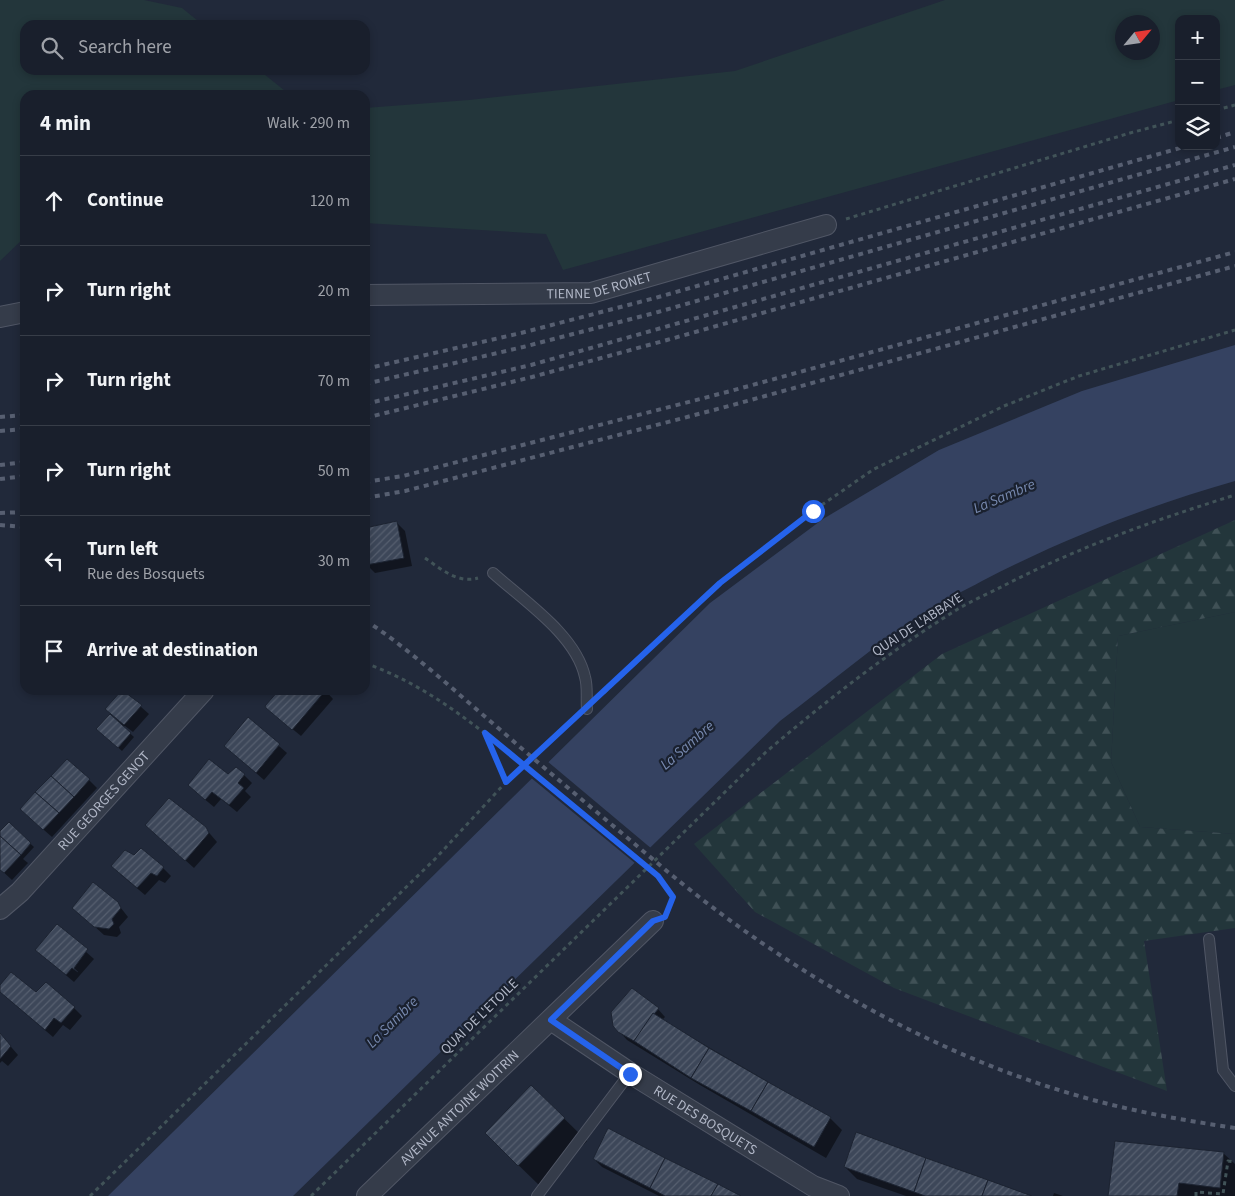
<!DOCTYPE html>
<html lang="en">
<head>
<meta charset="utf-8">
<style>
	body { margin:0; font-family:"Source Sans 3",sans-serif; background:#222734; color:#f1f3f6 }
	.controls { position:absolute; right:15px; top:15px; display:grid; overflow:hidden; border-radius:10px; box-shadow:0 2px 8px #0003 }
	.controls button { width:45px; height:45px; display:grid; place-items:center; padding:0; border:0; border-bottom:1px solid #373d48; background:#191f2c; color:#f1f3f6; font:25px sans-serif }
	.compass { position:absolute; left:1115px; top:15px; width:45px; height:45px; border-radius:50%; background:#191f2c; box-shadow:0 2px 8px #0003; rotate:61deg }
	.stop { position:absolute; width:15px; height:15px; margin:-11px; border:4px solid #2563eb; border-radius:50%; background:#fff }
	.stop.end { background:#2563eb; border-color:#fff; box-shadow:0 1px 5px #0008 }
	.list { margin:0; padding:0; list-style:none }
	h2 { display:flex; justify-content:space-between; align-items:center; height:65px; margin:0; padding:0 20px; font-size:21px }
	h2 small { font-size:16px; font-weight:400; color:#9fa2a9 }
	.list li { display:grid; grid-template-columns:32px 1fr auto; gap:15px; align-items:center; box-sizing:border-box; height:90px; padding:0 20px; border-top:1px solid #373d48 }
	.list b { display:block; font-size:19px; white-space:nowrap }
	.list p { margin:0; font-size:16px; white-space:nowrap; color:#9fa2a9 }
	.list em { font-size:16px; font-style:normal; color:#9fa2a9 }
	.icon { flex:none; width:28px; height:28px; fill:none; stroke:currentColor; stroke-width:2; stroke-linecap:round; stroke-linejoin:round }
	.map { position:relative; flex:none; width:1235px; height:1196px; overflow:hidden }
	.search { position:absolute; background:#191f2c; box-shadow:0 2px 8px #0003; left:20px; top:20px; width:350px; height:55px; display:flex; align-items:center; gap:12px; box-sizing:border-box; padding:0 18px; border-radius:15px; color:#9fa2a9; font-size:19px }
	.panel { position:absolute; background:#191f2c; box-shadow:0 2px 8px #0003; left:20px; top:90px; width:350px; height:605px; border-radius:15px }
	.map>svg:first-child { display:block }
	.green { fill:#23363b; fill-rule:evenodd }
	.forest { fill:url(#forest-firs) }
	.water { fill:#354261 }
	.pier { fill:#21293a }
	.shadow { fill:#0007 }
	.building { fill:url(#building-hatch); stroke:#1c2331 }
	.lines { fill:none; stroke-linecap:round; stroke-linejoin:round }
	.service-casing { stroke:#505665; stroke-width:12 }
	.minor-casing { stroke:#505665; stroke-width:22 }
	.path { stroke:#415358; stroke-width:3; stroke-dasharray:4 4; stroke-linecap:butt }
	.service { stroke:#353c4a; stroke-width:10 }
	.minor { stroke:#353c4a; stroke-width:20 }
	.rail { stroke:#575f71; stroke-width:4; stroke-dasharray:5 5; stroke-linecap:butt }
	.path-bridge { stroke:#415358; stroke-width:3; stroke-dasharray:4 4; stroke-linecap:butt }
	.route { stroke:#2563eb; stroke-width:6 }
	.labels { text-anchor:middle; stroke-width:4.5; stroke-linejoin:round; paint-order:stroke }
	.street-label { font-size:14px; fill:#b0b6c6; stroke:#1a212f }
	.water-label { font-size:15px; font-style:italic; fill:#7789af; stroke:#1a212f }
</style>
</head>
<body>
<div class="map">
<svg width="1235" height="1196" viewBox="0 0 1235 1196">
	<defs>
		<pattern id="forest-firs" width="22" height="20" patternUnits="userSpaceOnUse" patternTransform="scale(1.25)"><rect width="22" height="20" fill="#23363b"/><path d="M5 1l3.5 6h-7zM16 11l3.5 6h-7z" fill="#405156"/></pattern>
		<pattern id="building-hatch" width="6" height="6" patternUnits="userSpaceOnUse" patternTransform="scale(1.25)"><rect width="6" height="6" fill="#3d4759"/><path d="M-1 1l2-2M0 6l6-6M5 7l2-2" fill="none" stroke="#565f6f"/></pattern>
	</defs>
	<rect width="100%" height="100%" fill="#21293a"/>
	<g class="green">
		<path d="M0,0H144L182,8L203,25H25V70H259L290,95H25V237L0,261Z"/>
		<path d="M945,0H1235V85L1216,90V19H1179V100L563,270L546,234L365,223V108L469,100L735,71ZM1152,22V52H1122V22Z"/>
		<path d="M1235,612V834L1140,827L1111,762L1118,636Z"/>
	</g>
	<path class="forest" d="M1235,520V612L1118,636L1111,762L1140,827L1235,834V928L1144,941L1167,1091L894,988L755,912L694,844L942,654Z"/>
	<path class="water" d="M1235,345V481C1147,506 1063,539 982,581C964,591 945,599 928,610C877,643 829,684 780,721L293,1196H108L710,603L823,519L939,450L1082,391Z"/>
	<path class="pier" d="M547,761L652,849L636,864L530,777Z"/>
	<g class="shadow">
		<path d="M397,523L405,531L412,566L375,573L367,565L365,529Z"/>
		<path d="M281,690H325L333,699L301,736L267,708Z"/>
		<path d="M123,691L149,714L133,732L125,726L123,727L134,737L122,751L101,732L117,720L107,709Z"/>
		<path d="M248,719L287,753L264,780L234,754Z"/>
		<path d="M244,775L252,783L245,791L251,797L237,812L221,799L214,807L197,793L228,776Z"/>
		<path d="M89,780L97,788L52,837L29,817Z"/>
		<path d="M9,824L34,847L23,859L28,863L12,880L0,869V833Z"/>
		<path d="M205,828L217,842L194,868L155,833Z"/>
		<path d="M163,868L171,876L165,883L159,880L145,895L120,874Z"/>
		<path d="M117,903L128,917L119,927L121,933L117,937L104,935L82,915Z"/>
		<path d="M57,926L94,959L74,982L36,950Z"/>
		<path d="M0,987L36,994L74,1008L82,1016L70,1030L63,1025L53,1037L6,997L0,991Z"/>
		<path d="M658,1009L665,1017L662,1020L830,1118L842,1130L826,1158L700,1085L627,1040L619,1031Z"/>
		<path d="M0,1034L18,1055L8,1066L2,1061L0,1063Z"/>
		<path d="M532,1087L587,1141L542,1188L509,1156Z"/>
		<path d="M1223,1153L1235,1164V1196H1110Z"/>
		<path d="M594,1159L738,1196H659L602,1167Z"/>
		<path d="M845,1167L1029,1196H906L857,1179Z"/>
		<path d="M1054,1193L1063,1196H1053Z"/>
	</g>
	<g class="building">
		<path d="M397,521L404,558L366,565L365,528Z"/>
		<path d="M122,690L142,705L124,725L105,709Z"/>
		<path d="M279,690H326L292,730L266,708L265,706Z"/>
		<path d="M110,714L131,733L118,748L96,729Z"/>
		<path d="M248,717L280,744L256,773L224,746Z"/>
		<path d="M67,759L90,779L74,797L51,776Z"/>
		<path d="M209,759L228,774L236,767L245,774L238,783L244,788L229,805L212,792L205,800L188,785Z"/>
		<path d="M51,776L74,797L59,813L35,792Z"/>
		<path d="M35,792L59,813L43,830L20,809Z"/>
		<path d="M169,798L206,827L209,833L185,861L145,825Z"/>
		<path d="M9,822L31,843L21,855L0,836V831Z"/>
		<path d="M0,836L21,855L4,873L0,870Z"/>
		<path d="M141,848L164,867L157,876L151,873L137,888L111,866L125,850L134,855Z"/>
		<path d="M93,882L118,902L121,908L112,919L114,924L109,929L94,927L72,908Z"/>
		<path d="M57,924L88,949L74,968L78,972L72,968L66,975L35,950Z"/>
		<path d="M11,972L36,992L46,982L75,1007L61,1023L54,1018L45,1030L0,992V985Z"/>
		<path d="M632,988L659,1008L634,1041L618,1032L613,1026L611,1012Z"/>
		<path d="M653,1013L709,1048L691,1078L634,1041Z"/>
		<path d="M0,1033L11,1046L0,1059Z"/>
		<path d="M709,1048L768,1082L751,1111L691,1078Z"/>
		<path d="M768,1082L831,1117L814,1147L751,1111Z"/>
		<path d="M531,1085L565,1118L518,1166L485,1133Z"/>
		<path d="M608,1128L665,1158L650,1188L593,1159Z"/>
		<path d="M856,1132L926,1158L914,1192L844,1167Z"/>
		<path d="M1115,1141L1224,1152L1220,1188L1179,1183L1177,1196H1108Z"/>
		<path d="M665,1158L718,1184L711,1196H665L650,1188Z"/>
		<path d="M926,1158L988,1180L982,1196H925L914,1192Z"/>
		<path d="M988,1180L1032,1196H982Z"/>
		<path d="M718,1184L741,1196H711Z"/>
	</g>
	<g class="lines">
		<defs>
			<g id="service">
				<path d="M493,573C524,601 576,635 585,677C588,687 586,699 587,709"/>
				<path d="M1209,939L1223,1070L1235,1086"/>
				<path d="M537,1196L630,1073"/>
			</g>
			<g id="minor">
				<path id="s1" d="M365,295L591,293L826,225"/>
				<path d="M0,317L25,312"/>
				<path id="s2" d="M0,909L20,892L204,690"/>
				<path id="s3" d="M551,1020L630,1073L813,1186L839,1196"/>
				<path id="s4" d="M367,1196L653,921"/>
			</g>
		</defs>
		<use href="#service" class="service-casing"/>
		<use href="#minor" class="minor-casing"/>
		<g class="path">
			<path d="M1216,110L1235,105"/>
			<path d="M846,219L1130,133L1179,120"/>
			<path d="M425,558C441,569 458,584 478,578"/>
			<path d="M365,663C425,685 464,717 514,756"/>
			<path d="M604,693L720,583L813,511L874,469L1004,406L1079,376L1235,330"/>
			<path d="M486,734L506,782"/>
			<path d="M658,876L673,897L669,907"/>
			<path d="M90,1196L436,858L506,782L575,719"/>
			<path d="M311,1196L766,752C827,700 890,651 958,609C973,600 990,593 1005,585C1079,547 1155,520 1235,495"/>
			<path d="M1196,1196V1192L1223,1194L1228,1161L1235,1162"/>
		</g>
		<use href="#service" class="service"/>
		<use href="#minor" class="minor"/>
		<g class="rail">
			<path d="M1216,138L1235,132"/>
			<path d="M365,369L521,333L655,298L1187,146"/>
			<path d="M365,384L523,347L658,312L1235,147"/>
			<path d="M365,404L531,365L1235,165"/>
			<path d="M0,417L25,415"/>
			<path d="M365,418L532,377L667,340L1235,179"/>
			<path d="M0,431L25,429"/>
			<path d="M0,465L25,462"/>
			<path d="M0,479L25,476"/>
			<path d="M365,482L403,476L727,392L1235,252"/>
			<path d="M365,498L405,491L729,406L1235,266"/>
			<path d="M0,513L25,512"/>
			<path d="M0,525L25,527"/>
			<path d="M365,620C409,649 449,686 489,720C546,770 604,818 662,867C781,967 928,1053 1079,1096C1130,1111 1182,1120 1235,1128"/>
		</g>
		<path class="path-bridge" d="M514,756L658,876"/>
	</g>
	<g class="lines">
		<path class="route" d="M630,1074L551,1020L653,921L665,917L673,897L658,876L485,733L506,782L720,583L813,511"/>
	</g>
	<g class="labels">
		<g class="street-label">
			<text dy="5" stroke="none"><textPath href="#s1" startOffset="235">TIENNE DE RONET</textPath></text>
			<text transform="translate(917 624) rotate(-33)" y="5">QUAI DE L'ABBAYE</text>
			<text dy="5" stroke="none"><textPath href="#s2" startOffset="150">RUE GEORGES GENOT</textPath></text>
			<text transform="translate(479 1016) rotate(-44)" y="5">QUAI DE L'ETOILE</text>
			<text dy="5" stroke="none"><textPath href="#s4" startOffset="128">AVENUE ANTOINE WOITRIN</textPath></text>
			<text dy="5" stroke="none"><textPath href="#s3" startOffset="184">RUE DES BOSQUETS</textPath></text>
		</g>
		<g class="water-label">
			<text transform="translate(1004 496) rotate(-23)" y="5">La Sambre</text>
			<text transform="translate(687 745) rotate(-41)" y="5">La Sambre</text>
			<text transform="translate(392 1022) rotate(-45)" y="5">La Sambre</text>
		</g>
	</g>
</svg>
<div class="controls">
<button>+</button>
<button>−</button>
<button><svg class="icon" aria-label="layers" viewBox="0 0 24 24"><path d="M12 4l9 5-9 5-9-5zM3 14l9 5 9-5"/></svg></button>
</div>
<svg class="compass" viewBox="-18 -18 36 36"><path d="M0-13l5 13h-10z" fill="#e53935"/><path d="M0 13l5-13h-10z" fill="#9fa2a9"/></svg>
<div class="stop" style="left:813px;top:511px"></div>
<div class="stop end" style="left:630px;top:1074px"></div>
<div class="search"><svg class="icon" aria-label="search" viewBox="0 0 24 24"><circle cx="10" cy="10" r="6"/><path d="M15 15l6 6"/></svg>Search here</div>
<section class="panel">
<h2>4 min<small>Walk · 290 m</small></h2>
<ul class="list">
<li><svg class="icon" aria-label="ahead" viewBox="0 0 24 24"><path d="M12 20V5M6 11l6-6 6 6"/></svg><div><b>Continue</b></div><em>120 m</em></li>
<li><svg class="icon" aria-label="right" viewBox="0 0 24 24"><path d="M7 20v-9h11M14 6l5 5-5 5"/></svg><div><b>Turn right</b></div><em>20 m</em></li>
<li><svg class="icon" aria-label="right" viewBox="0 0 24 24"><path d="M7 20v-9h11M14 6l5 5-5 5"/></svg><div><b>Turn right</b></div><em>70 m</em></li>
<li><svg class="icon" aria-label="right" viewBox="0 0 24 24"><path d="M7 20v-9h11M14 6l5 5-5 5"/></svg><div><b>Turn right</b></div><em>50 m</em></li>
<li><svg class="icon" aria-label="left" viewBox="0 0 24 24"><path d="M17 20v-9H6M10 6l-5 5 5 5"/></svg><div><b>Turn left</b><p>Rue des Bosquets</p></div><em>30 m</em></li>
<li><svg class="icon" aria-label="arrive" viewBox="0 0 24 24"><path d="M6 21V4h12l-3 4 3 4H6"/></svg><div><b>Arrive at destination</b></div></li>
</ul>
</section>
</div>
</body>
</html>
